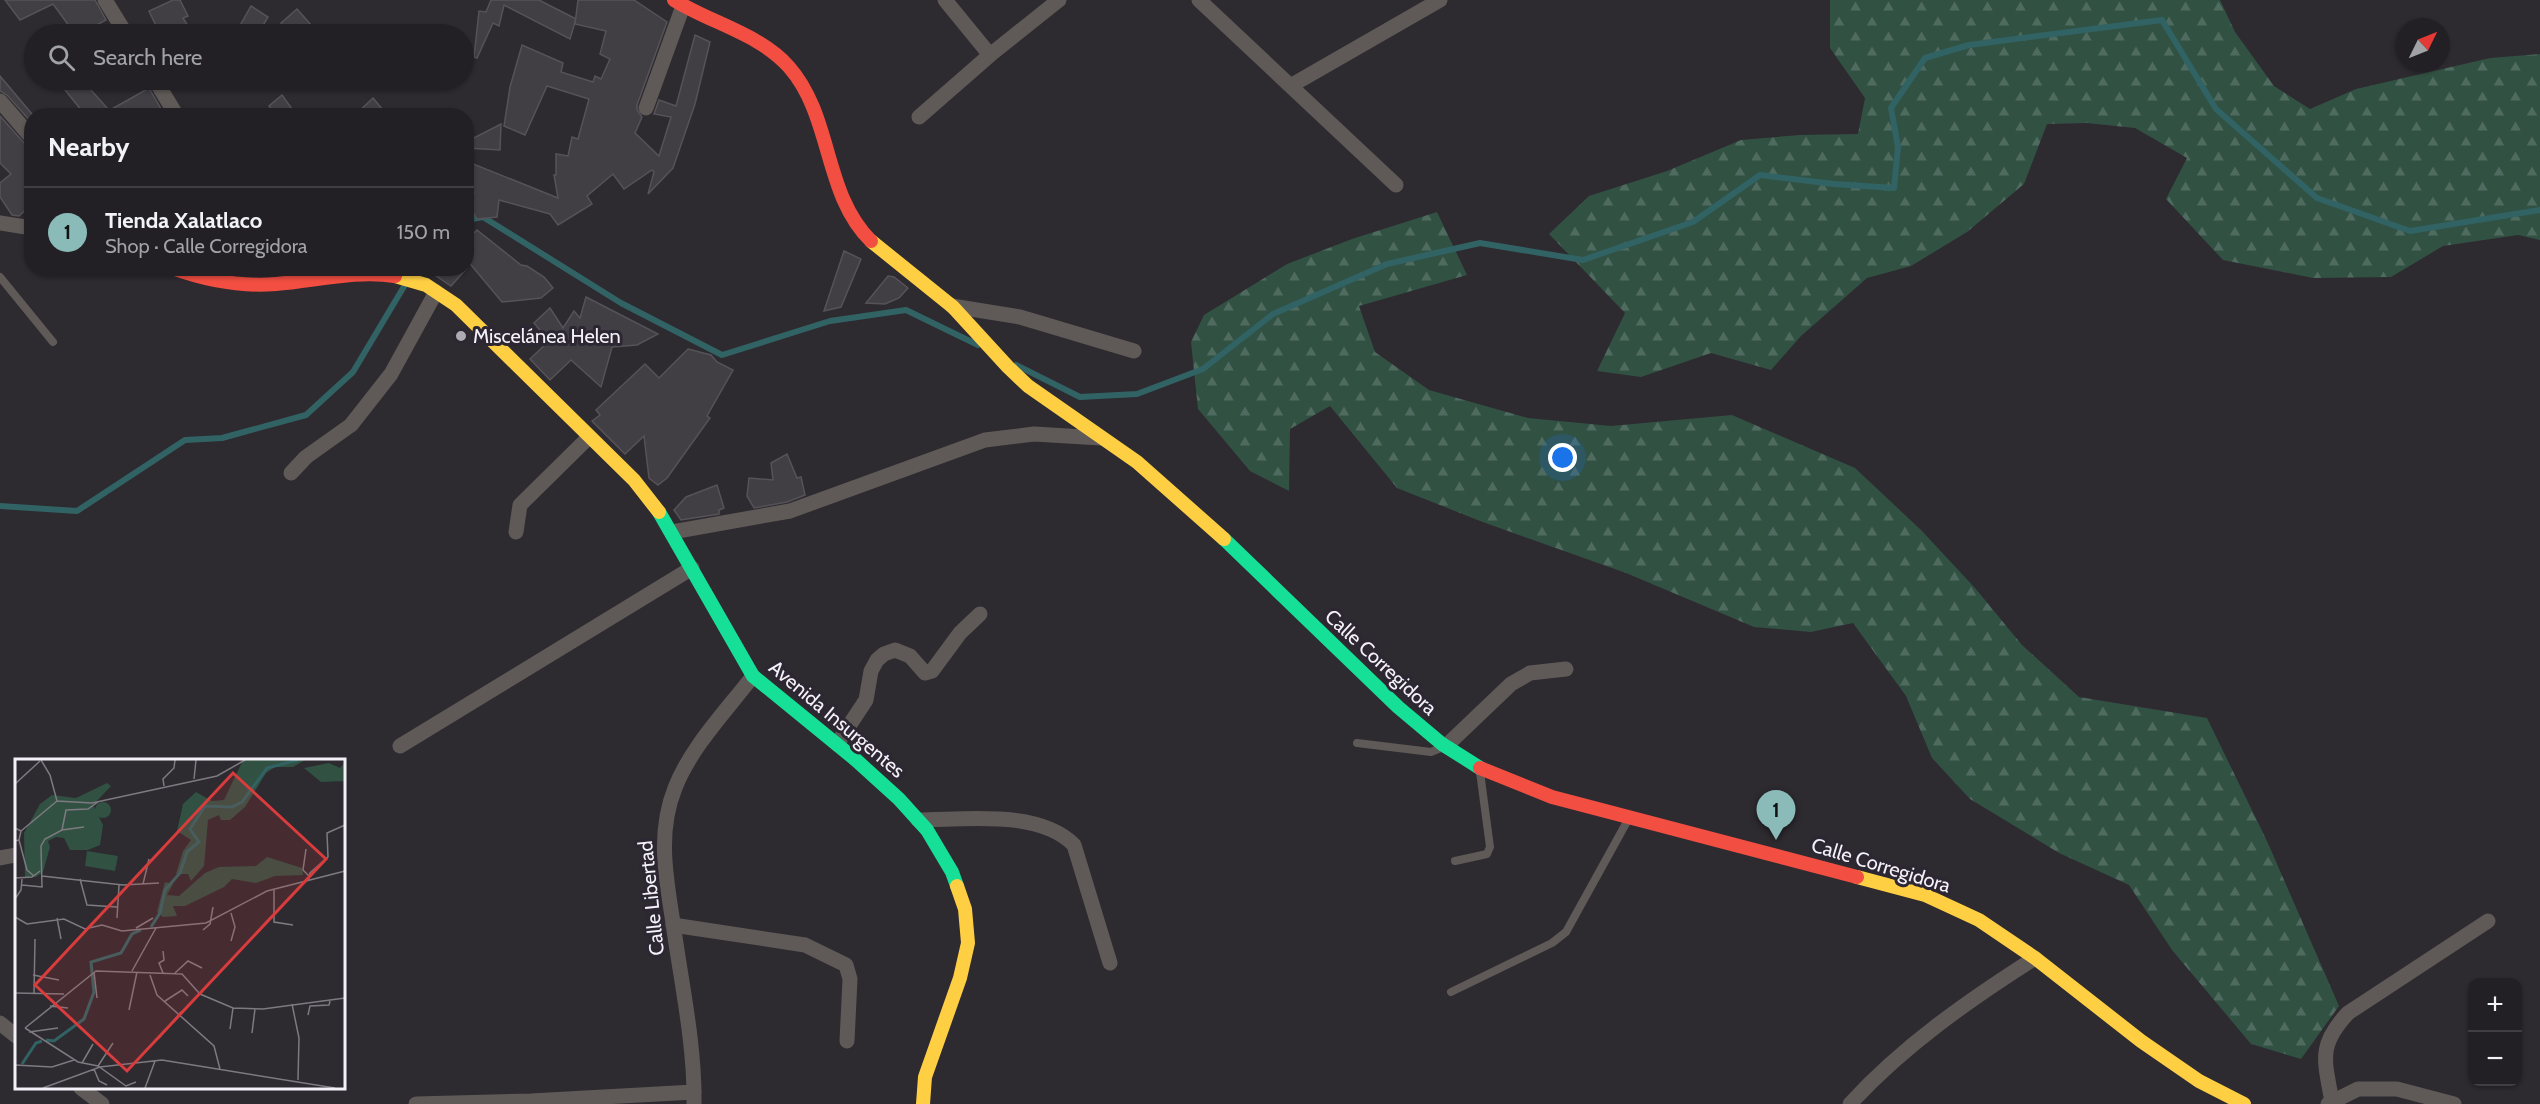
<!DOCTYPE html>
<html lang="en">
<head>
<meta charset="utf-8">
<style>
	body { margin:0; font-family:Cabin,sans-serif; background:#2a282c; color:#f1f3f6 }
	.controls { position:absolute; right:18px; bottom:18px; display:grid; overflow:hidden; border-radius:12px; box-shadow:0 2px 4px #0004 }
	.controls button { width:54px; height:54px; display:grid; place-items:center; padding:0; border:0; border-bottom:2px solid #3f3e41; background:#222024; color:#f1f3f6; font:30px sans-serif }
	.compass { position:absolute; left:2396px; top:18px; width:54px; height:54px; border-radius:50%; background:#222024; box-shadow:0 2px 4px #0004; rotate:47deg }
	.you { position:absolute; left:1563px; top:458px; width:21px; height:21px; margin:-15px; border:4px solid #fff; border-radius:50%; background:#1a73e8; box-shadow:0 0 0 9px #1a73e833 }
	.badge { display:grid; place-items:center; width:39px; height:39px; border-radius:50%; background:#8bbbb9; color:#111; font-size:20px; font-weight:700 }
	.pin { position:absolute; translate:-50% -50px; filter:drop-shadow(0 2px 3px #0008) }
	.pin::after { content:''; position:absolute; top:32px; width:21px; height:18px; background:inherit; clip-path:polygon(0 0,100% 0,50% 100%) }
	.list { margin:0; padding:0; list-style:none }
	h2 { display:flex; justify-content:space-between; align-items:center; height:78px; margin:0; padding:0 24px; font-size:26px }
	h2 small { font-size:20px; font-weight:400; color:#a2a3a6 }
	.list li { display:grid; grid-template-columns:39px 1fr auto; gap:18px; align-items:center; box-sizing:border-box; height:90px; padding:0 24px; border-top:2px solid #3f3e41 }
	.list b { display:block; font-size:22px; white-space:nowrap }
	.list p { margin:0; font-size:20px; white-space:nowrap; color:#a2a3a6 }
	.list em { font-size:20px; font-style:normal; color:#a2a3a6 }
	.icon { flex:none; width:33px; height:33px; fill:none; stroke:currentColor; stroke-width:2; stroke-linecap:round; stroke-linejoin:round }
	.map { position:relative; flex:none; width:2540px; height:1104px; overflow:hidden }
	.search { position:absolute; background:#222024; box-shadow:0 2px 4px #0004; left:24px; top:24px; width:450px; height:66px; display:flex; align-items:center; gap:15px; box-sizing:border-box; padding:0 21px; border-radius:33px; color:#a2a3a6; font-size:22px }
	.panel { position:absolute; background:#222024; box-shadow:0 2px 4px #0004; left:24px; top:108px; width:450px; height:168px; border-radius:24px }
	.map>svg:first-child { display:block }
	.forest { fill:url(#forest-firs) }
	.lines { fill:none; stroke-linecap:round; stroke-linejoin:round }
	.stream { stroke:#316364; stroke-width:6 }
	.building { fill:#413f44; stroke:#555358; stroke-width:1.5 }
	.lane { stroke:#5f5a57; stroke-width:8 }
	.street { stroke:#5f5a57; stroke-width:15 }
	.fast { stroke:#16e098; stroke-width:14 }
	.slow { stroke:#ffcf43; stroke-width:14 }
	.jam { stroke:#f24e42; stroke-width:14 }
	.poi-dot { fill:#afabb3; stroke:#2c2733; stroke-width:2 }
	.labels { text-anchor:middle; stroke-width:6; stroke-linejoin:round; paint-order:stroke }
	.poi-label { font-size:20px; fill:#f5f1f9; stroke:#2c2733; text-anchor:start }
	.street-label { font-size:20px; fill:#f5f1f9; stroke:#2c2733 }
	.inset-river { fill:none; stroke:#316364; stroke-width:3 }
	.inset-road { fill:none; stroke:#7d7a80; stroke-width:1.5 }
	.view { fill:#d93c3d; fill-opacity:0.15; stroke:#d93c3d; stroke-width:3 }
	.inset-edge { fill:none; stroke:#f5f1f9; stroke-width:3 }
</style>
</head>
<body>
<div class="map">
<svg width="2540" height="1104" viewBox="0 0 2540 1104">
	<defs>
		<pattern id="forest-firs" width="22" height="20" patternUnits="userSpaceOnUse" patternTransform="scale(1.5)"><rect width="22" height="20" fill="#315143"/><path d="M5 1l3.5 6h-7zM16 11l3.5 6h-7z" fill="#4f6a5f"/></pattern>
	</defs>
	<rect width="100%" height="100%" fill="#2d2a30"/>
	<g class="forest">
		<path d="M1830,0H2220L2235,32L2274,86L2310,109L2356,89L2490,58L2540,54V240L2518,235L2443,246L2391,277L2313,278L2223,260L2166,199L2187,158L2135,128L2087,123L2047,124L2024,184L1967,232L1911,266L1867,278L1801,336L1771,370L1711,353L1641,377L1597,371L1625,313L1549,234L1589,196L1667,171L1741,140L1800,135L1858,134L1865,98L1830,48Z"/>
		<path d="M1437,212L1467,275L1359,306L1375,352L1429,390L1528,418L1611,426L1732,415L1855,468L1921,530L1975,588L2022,645L2079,697L2207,718L2267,841L2339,1006L2301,1059L2251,1044L2172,950L2129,885L2059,853L1970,799L1932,758L1906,696L1853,623L1811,632L1754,627L1626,573L1480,521L1397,488L1330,406L1290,429L1289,491L1250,471L1198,409L1191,342L1204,315L1287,264L1352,239Z"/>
	</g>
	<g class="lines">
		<g class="stream">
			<path d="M466,220L483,217L621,303L722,355L830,321L906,310L978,345"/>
			<path d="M1016,365L1080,397L1137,394L1203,369L1273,314L1387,264L1480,243L1583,260L1693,222L1760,175L1834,184L1894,188L1898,147L1891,108L1925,58L1969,45L2162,20L2216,109L2317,198L2410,231L2540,210"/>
			<path d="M0,506L77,511L185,440L222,438L306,415L353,372L415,268"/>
		</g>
	</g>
	<g class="building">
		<path d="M5,0H95L106,20L80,34H75L53,4L20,20Z"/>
		<path d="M173,0H180L188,16L183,18L193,34H160L149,11Z"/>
		<path d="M491,0H539L576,19L570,39L504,5L499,26L493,23L477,58L474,57L479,11L486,12Z"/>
		<path d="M578,0H634L667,22L637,105V110L642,117L635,133L659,156L671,117L654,114L659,100L676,106L695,35L710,42L695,104L673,168L648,194L654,172L652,170L624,189L613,174L587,196L592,204L558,225L550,214L499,200L497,217L477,219L466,200V197L474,193L466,178V161L558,198L554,175H556V154L568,156L572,137L578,139L589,99L547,86L525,135L504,126L510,87L522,45L563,63L561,72L593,82L595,76L601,79L610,59L600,54L606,31L575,24Z"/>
		<path d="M251,6L268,17L258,34H247L238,29Z"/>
		<path d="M297,9L319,34H291L281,23Z"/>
		<path d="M0,76L32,114V123L7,95L0,91Z"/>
		<path d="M57,80H82L108,109L97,116H86Z"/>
		<path d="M166,80H183L172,89Z"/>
		<path d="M149,88L164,114L99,116L128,100Z"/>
		<path d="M282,95L297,116H276L269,106Z"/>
		<path d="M373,98L388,116H354Z"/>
		<path d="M0,116L25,144L32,147V204L19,216L12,215L0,197V183L11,174L0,163Z"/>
		<path d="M501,124L500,150L466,148V142Z"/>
		<path d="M477,230L521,265L527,266L544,277L553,288L541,298L502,302L466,259V241Z"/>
		<path d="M844,251L861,259L841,307L824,311Z"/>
		<path d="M441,268H467L451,286L435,275Z"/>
		<path d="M888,276L894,277L908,288L899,298L885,304L866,303Z"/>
		<path d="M586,297L658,334L637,345L612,347L601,387L571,360L550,380L530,359L549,341L534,323L550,308L563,328L574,311L580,318Z"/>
		<path d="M688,349L711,355L717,362L733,370L707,416L710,418L667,478L658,485L649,478L644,436L625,454L592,421L600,415L596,410L645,364L659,378Z"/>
		<path d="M787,454L797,478L801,477L805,495L787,502L754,508L747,496L749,478L773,480L771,463Z"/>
		<path d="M717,485L724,508L719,510V514L681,520L674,510L686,497Z"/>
	</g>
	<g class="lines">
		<g class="lane">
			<path d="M0,277L53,342"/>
			<path d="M1357,743L1431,752L1443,747"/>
			<path d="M1455,861L1487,854L1490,847L1480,772"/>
			<path d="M1451,992L1552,943L1566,932L1629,818"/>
		</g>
		<g class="street">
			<path d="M105,0L126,34"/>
			<path d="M945,0L990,55"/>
			<path d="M1199,0L1396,185"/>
			<path d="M155,80L177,116"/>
			<path d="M1292,85L1440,0"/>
			<path d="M0,101L32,138"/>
			<path d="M646,108L683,6"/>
			<path d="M919,117L990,55L1059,0"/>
			<path d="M0,223L32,228"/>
			<path d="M952,306L1020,317L1134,351"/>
			<path d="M291,473L306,457L351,425L391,374L436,292"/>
			<path d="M516,532L520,505L589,437"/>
			<path d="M672,532L790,511L985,440L1034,434L1101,438"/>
			<path d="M837,744L866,700L871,671L877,660L884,654L895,650L910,656L925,673L932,671L960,633L980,614"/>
			<path d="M400,746L692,568"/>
			<path d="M1446,746L1511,684L1530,673L1566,669"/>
			<path d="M918,820C964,820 1039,809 1074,845L1110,963"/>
			<path d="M0,858L16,855"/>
			<path d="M673,925L805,945L846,965L850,979L847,1041"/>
			<path d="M0,1023L16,1036"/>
			<path d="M81,1088L102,1104"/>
			<path d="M2332,1102C2325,1061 2317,1046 2348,1013L2488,921"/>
			<path d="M416,1104L531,1101L694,1092"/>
			<path d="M694,1104C695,1044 681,982 673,923C666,877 657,833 675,788C691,747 726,711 753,676"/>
			<path d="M1850,1104C1903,1046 1969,1000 2035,958"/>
			<path d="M2328,1104L2358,1089H2397L2454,1104"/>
		</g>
		<g class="fast">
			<path d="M659,512L753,676L856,760L899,799L927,830L952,872L957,886"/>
			<path d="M1224,539L1398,707L1442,744L1480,768"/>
		</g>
		<g class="slow">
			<path d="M871,241L953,307L1008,367L1028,386L1137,462L1224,539"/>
			<path d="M395,276L426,285L456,305L634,480L659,512"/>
			<path d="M1857,877L1925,895L1979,920L2035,958L2141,1041L2199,1081L2244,1104"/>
			<path d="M923,1104L925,1077L960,978L968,943L965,909L957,886"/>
		</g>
		<g class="jam">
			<path d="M674,0C711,23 760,34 789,67C833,117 823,194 871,241"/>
			<path d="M172,268C205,280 240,287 276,284C315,281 355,270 395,276"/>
			<path d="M1480,768L1552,797L1857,877"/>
		</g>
	</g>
	<circle class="poi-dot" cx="461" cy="336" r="6"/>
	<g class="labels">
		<g class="poi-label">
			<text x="473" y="343">Miscelánea Helen</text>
		</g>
		<g class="street-label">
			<text transform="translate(1381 662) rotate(43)" y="7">Calle Corregidora</text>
			<text transform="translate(837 719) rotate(40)" y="7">Avenida Insurgentes</text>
			<text transform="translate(1881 865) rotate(17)" y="7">Calle Corregidora</text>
			<text transform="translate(651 898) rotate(-96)" y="7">Calle Libertad</text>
		</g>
	</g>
	<g transform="translate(15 759)">
		<rect width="330" height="330" fill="#2d2a30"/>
		<path d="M80 51a8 8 0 1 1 16 0a8 8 0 1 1-16 0ZM72,92L103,97L100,112L70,107Z" fill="#315143"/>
		<path d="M228,1H290L278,8H260L251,14L230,48L215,61H206L204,56L193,61L189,107L176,122L173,115H161L168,92L176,81L162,72L168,45L181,33L197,42L209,41ZM330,3V22L306,23L289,9L314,4L325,9ZM92,24L96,27L78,46L88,66L85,86L73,91H55L49,79L41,78L33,82L35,88L28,113L21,118H10L9,74L25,45L37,36L61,39ZM252,98L287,109L288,116L260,117L241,124L217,120L209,128L170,147H158L162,157L148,158L142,153L150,123L158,125L152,136L164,137L190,114L204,108L241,107Z" fill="#315143"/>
		<path class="inset-river" d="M136,168L145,154L150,131L165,114L172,93L184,83L175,70L190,47L217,48L227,43L252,9L283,1M31,281L39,282L69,260L79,233L76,203L106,194L117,175L126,171M7,305L21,284L27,282"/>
		<path class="inset-road" d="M26,1L35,16L42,42L77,44L202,17L230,1M179,20L181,1M0,25L25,2M149,27L148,20L159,9L160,1M0,69L6,72L4,81L0,82M47,71L51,51L73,50L83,43M6,72L42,42M4,81L12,111L19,117M291,90L288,111L294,117M27,117L108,126L144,124M0,119L17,118L25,112M65,120L72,146L102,148M293,122L295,114L313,98L312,74L330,66M128,125L134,100M7,126L27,128L26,87L30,80L47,71L69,68M259,131V163L278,166M0,140L6,131L7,120M216,154L220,168L216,182M0,158L12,165L49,160L70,170L87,166L107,172L191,164L252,132L330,112M42,159L46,180M102,159L104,126M121,169L138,159M188,171L195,165L198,148M117,212L141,169M79,213L82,239M148,214L144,204L149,201L148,192M160,214L173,202L187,209M18,216L44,221M135,216L142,236L199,287L205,310M0,234L49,235M19,234L20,180M150,242L167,231L173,237M277,245L284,279L283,321M35,247L53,249M114,251L122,213M293,256L295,247L314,246L315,242M10,269L81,212L167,215L185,235L218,249L248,250L330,239M10,269L63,303L83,307L111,327L121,323M215,270L218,249M14,273L43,269M237,274L240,250M144,279L166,253M67,304L78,285M0,306L37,308L59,301M83,307L98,284M79,310L84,322L92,326M28,329L85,308L147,301L320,329M130,329L140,302"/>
		<path class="view" d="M218,14L311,100L112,312L20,226Z"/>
		<rect width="330" height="330" class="inset-edge"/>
	</g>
</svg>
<div class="controls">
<button>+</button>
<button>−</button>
</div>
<svg class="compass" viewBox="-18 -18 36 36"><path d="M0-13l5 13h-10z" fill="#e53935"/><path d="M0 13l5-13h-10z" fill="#a2a3a6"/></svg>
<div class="you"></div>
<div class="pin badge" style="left:1776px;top:840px">1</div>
<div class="search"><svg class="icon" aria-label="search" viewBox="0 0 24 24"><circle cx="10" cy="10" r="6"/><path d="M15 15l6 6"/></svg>Search here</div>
<section class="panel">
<h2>Nearby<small></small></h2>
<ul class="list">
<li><span class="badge">1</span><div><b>Tienda Xalatlaco</b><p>Shop · Calle Corregidora</p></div><em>150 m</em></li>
</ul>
</section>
</div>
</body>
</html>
